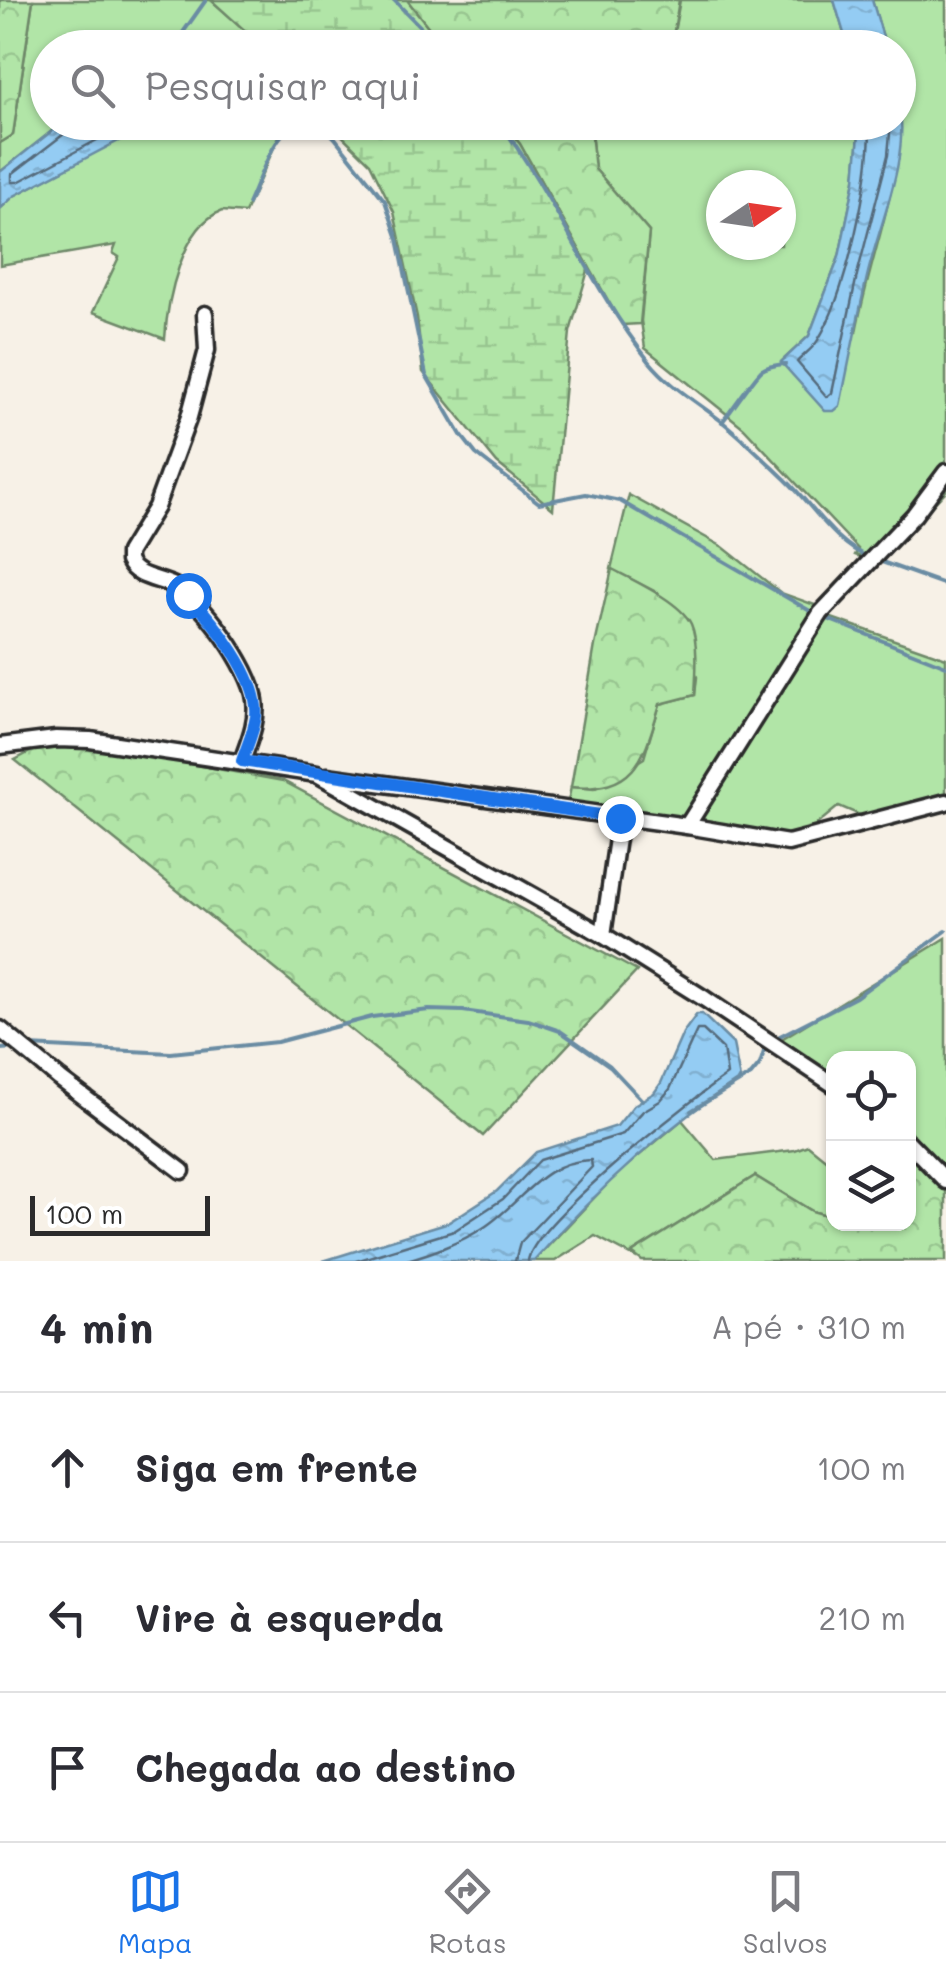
<!DOCTYPE html>
<html lang="pt">
<head>
<meta charset="utf-8">
<style>
	body { margin:0; font-family:Mali,sans-serif; background:#f7f7f7; color:#2b2b33 }
	.controls { position:absolute; right:30px; bottom:30px; display:grid; overflow:hidden; border-radius:20px; box-shadow:0 2px 8px #0004 }
	.controls button { width:90px; height:90px; display:grid; place-items:center; padding:0; border:0; border-bottom:2px solid #e1e1e2; background:#fff; color:#2b2b33; font:50px sans-serif }
	.compass { position:absolute; left:706px; top:170px; width:90px; height:90px; border-radius:50%; background:#fff; box-shadow:0 2px 8px #0004; rotate:77deg }
	.scale { position:absolute; left:30px; bottom:25px; width:180px; box-sizing:border-box; padding-left:10px; border:5px solid #2b2b2b; border-top:0; font-size:28px; line-height:35px; white-space:nowrap; color:#2b2b2b; -webkit-text-stroke:8px #fff; paint-order:stroke }
	.stop { position:absolute; width:30px; height:30px; margin:-22px; border:8px solid #1a73e8; border-radius:50%; background:#fff }
	.stop.end { background:#1a73e8; border-color:#fff; box-shadow:0 2px 10px #0008 }
	.list { margin:0; padding:0; list-style:none }
	h2 { display:flex; justify-content:space-between; align-items:center; height:130px; margin:0; padding:0 40px; font-size:42px }
	h2 small { font-size:32px; font-weight:400; color:#7c7c81 }
	.list li { display:grid; grid-template-columns:65px 1fr auto; gap:30px; align-items:center; box-sizing:border-box; height:150px; padding:0 40px; border-top:2px solid #e1e1e2 }
	.list b { display:block; font-size:38px; white-space:nowrap }
	.list em { font-size:32px; font-style:normal; color:#7c7c81 }
	.icon { flex:none; width:55px; height:55px; fill:none; stroke:currentColor; stroke-width:2; stroke-linecap:round; stroke-linejoin:round }
	.map { position:relative; flex:none; width:946px; height:1261px; overflow:hidden }
	.search { position:absolute; background:#fff; box-shadow:0 2px 8px #0004; left:30px; right:30px; top:30px; height:110px; display:flex; align-items:center; gap:25px; box-sizing:border-box; padding:0 35px; border-radius:55px; color:#7c7c81; font-size:38px }
	.sheet { height:580px; background:#fff }
	nav { display:flex; justify-content:space-around; align-items:center; box-sizing:border-box; height:140px; border-top:2px solid #e1e1e2; background:#fff; font-size:28px; color:#7c7c81 }
	nav a { display:grid; justify-items:center; gap:5px }
	nav .on { color:#1a73e8 }
	.map>svg:first-child { display:block }
	.green { fill:#b1e5a7; stroke:#6e8869; stroke-width:2.5; fill-rule:evenodd }
	.forest { fill:url(#forest-crowns); stroke:#6e8869; stroke-width:2.5 }
	.wetland { fill:url(#wetland-marsh); stroke:#6e8869; stroke-width:2.5 }
	.water { fill:url(#water-ripples); stroke:#6a8ca3; stroke-width:2.5 }
	.lines { fill:none; stroke-linecap:round; stroke-linejoin:round }
	.shore { stroke:#556b7b; stroke-width:2.5 }
	.stream { stroke:#6a8ca3; stroke-width:4 }
	.street-casing { stroke:#2b2b2b; stroke-width:21 }
	.street { stroke:#fff; stroke-width:14 }
	.route { stroke:#1a73e8; stroke-width:12 }
</style>
</head>
<body>
<div class="map">
<svg width="946" height="1261" viewBox="0 0 946 1261">
	<defs>
		<pattern id="forest-crowns" width="20" height="18" patternUnits="userSpaceOnUse" patternTransform="scale(2.5)"><rect width="20" height="18" fill="#b1e5a7"/><path d="M2 6a3 3 0 1 1 6 0M12 15a3 3 0 1 1 6 0" fill="none" stroke="#98c590"/></pattern>
		<pattern id="wetland-marsh" width="20" height="14" patternUnits="userSpaceOnUse" patternTransform="scale(2.5)"><rect width="20" height="14" fill="#b1e5a7"/><path d="M1 5h8M5 5V1M11 12h8M15 12V8" fill="none" stroke="#98c590"/></pattern>
		<pattern id="water-ripples" width="26" height="14" patternUnits="userSpaceOnUse" patternTransform="scale(2.5)"><rect width="26" height="14" fill="#94ccf3"/><path d="M2 4q2-2 4 0t4 0M15 11q2-2 4 0t4 0" fill="none" stroke="#80afd0"/></pattern>
	</defs>
	<rect width="100%" height="100%" fill="#f7f1e7"/>
	<filter id="ink" filterUnits="userSpaceOnUse"><feTurbulence type="fractalNoise" baseFrequency=".01" numOctaves="2"/><feDisplacementMap in="SourceGraphic" scale="20" xChannelSelector="R" yChannelSelector="G"/><feConvolveMatrix kernelMatrix="1 2 1 2 8 2 1 2 1" color-interpolation-filters="sRGB"/></filter>
	<g filter="url(#ink)">
		<g class="green">
			<path d="M33,0H211L252,36L244,47L48,48V122L62,123L0,172V143L13,135Z"/>
			<path d="M680,0H834L848,47L658,48L672,43Z"/>
			<path d="M872,0H946V491L878,563L855,555L858,549L744,428L645,348L641,321L649,232L595,169L590,123H860L855,180L839,257L809,336L781,362L856,332C867,273 888,216 898,157C904,121 898,84 898,48L886,47ZM721,185H781V245H721Z"/>
			<path d="M139,123H285L245,213L222,211C182,225 167,301 165,339L93,312L119,257L113,253L116,245L0,265V209L14,196L143,127Z"/>
			<path d="M629,495L723,547L781,593L826,609L823,615L946,658V804L921,802L862,816L839,806L817,824L818,845L567,806L571,787L594,789L644,758L660,704L695,695L697,677L658,593L611,569Z"/>
			<path d="M946,938V1191L909,1151L908,1058H834L833,1086L775,1043Z"/>
			<path d="M682,1120L716,1160L795,1150L808,1145L833,1165V1217L812,1211L755,1176L633,1252L635,1257L595,1236L555,1261H534L617,1174Z"/>
		</g>
		<g class="forest">
			<path d="M0,0H33L13,135L0,143Z"/>
			<path d="M407,0H679L672,43L658,48L444,47Z"/>
			<path d="M503,123H590L595,169L649,232L640,324L622,325L520,144Z"/>
			<path d="M612,569C633,580 681,602 691,624C699,642 696,677 695,695L660,704C644,757 637,793 571,787L595,645Z"/>
			<path d="M86,745L283,781L637,971L483,1136L15,760L32,751Z"/>
			<path d="M913,1154L946,1191V1261H642L632,1253L755,1176L812,1211L833,1217L834,1224H908L909,1160Z"/>
		</g>
		<g class="wetland">
			<path d="M211,0H407L444,47H244L251,36Z"/>
			<path d="M329,123H503L520,144L589,267L570,332L553,509L497,463L423,372L417,317L394,212L370,163Z"/>
		</g>
		<g class="water">
			<path d="M834,0H872L886,47H848Z"/>
			<path d="M899,102C910,159 880,221 867,277C857,320 849,363 840,406L834,411H825L781,362L809,336L839,257L855,180L860,123L898,122Z"/>
			<path d="M62,123H139L143,128L14,196L0,209V172Z"/>
			<path d="M697,1014H702L733,1044L740,1079C663,1128 595,1192 534,1261H323L449,1222L497,1191L536,1152L617,1126L634,1105L654,1093L661,1083L683,1033Z"/>
		</g>
		<g class="lines">
			<g class="shore">
				<path d="M67,122L64,134L12,174V182H18L131,122"/>
				<path d="M870,122C871,177 847,293 818,340C813,349 803,355 797,362L827,397L832,393L857,275L888,155L891,122"/>
				<path d="M356,1261L454,1231L503,1199L540,1160L623,1134L643,1111L660,1101L670,1089L697,1030H703L723,1049L727,1075C691,1100 532,1224 528,1261"/>
				<path d="M404,1261C431,1253 458,1244 483,1228C522,1203 541,1161 591,1160L592,1167L520,1243L515,1261"/>
			</g>
			<g class="stream">
				<path d="M394,0L441,48"/>
				<path d="M172,48L206,0"/>
				<path d="M303,122L324,127L335,138L385,201L398,239L426,375L461,435L476,454L539,503L586,494L620,501L817,615"/>
				<path d="M499,122C556,198 590,287 649,361C671,388 699,403 725,424C747,442 767,462 787,481C813,506 835,544 870,558"/>
				<path d="M248,204C260,179 272,136 296,122"/>
				<path d="M722,422C730,413 756,374 762,370C768,366 777,365 785,364"/>
				<path d="M879,561L946,585"/>
				<path d="M825,618L946,666"/>
				<path d="M774,1039L856,997L946,931"/>
				<path d="M29,1046L171,1053L277,1042L372,1017L429,1010L463,1011L528,1020L560,1031L610,1066L642,1100"/>
				<path d="M0,1049L15,1048"/>
				<path d="M691,1111L751,1075L760,1064L766,1045"/>
			</g>
			<defs>
				<g id="street">
					<path d="M205,314L207,350L189,417L156,507L128,553V561C136,578 158,578 174,586C203,600 251,668 255,700C258,721 249,741 242,761"/>
					<path d="M0,746L56,739L90,740L317,774L603,935L705,999L834,1085"/>
					<path d="M327,776L687,826L821,613L914,515L946,472"/>
					<path d="M687,826L788,843L946,802"/>
					<path d="M603,935L620,818"/>
					<path d="M0,1029L60,1079L182,1171"/>
					<path d="M908,1142L946,1181"/>
				</g>
			</defs>
			<use href="#street" class="street-casing"/>
			<use href="#street" class="street"/>
		</g>
	</g>
	<g class="lines" filter="url(#ink)">
		<path class="route" d="M188,595C213,621 260,678 256,716C254,731 247,746 242,761L620,818"/>
	</g>
</svg>
<div class="controls">
<button><svg class="icon" aria-label="locate" viewBox="0 0 24 24"><circle cx="12" cy="12" r="6"/><path d="M12 2v4M12 18v4M2 12h4M18 12h4"/></svg></button>
<button><svg class="icon" aria-label="layers" viewBox="0 0 24 24"><path d="M12 4l9 5-9 5-9-5zM3 14l9 5 9-5"/></svg></button>
</div>
<svg class="compass" viewBox="-18 -18 36 36"><path d="M0-13l5 13h-10z" fill="#e53935"/><path d="M0 13l5-13h-10z" fill="#7c7c81"/></svg>
<div class="scale">100 m</div>
<div class="stop" style="left:188px;top:595px"></div>
<div class="stop end" style="left:620px;top:818px"></div>
<div class="search"><svg class="icon" aria-label="search" viewBox="0 0 24 24"><circle cx="10" cy="10" r="6"/><path d="M15 15l6 6"/></svg>Pesquisar aqui</div>
</div>
<section class="sheet">
<h2>4 min<small>A pé · 310 m</small></h2>
<ul class="list">
<li><svg class="icon" aria-label="ahead" viewBox="0 0 24 24"><path d="M12 20V5M6 11l6-6 6 6"/></svg><div><b>Siga em frente</b></div><em>100 m</em></li>
<li><svg class="icon" aria-label="left" viewBox="0 0 24 24"><path d="M17 20v-9H6M10 6l-5 5 5 5"/></svg><div><b>Vire à esquerda</b></div><em>210 m</em></li>
<li><svg class="icon" aria-label="arrive" viewBox="0 0 24 24"><path d="M6 21V4h12l-3 4 3 4H6"/></svg><div><b>Chegada ao destino</b></div></li>
</ul>
</section>
<nav>
<a class="on"><svg class="icon" aria-label="map" viewBox="0 0 24 24"><path d="M3 6l6-2 6 2 6-2v14l-6 2-6-2-6 2zM9 4v14M15 6v14"/></svg>Mapa</a>
<a><svg class="icon" aria-label="directions" viewBox="0 0 24 24"><path d="M12 3l9 9-9 9-9-9zM9 14v-3h6M13 9l2 2-2 2"/></svg>Rotas</a>
<a><svg class="icon" aria-label="saved" viewBox="0 0 24 24"><path d="M7 4h10v16l-5-4-5 4z"/></svg>Salvos</a>
</nav>
</body>
</html>
